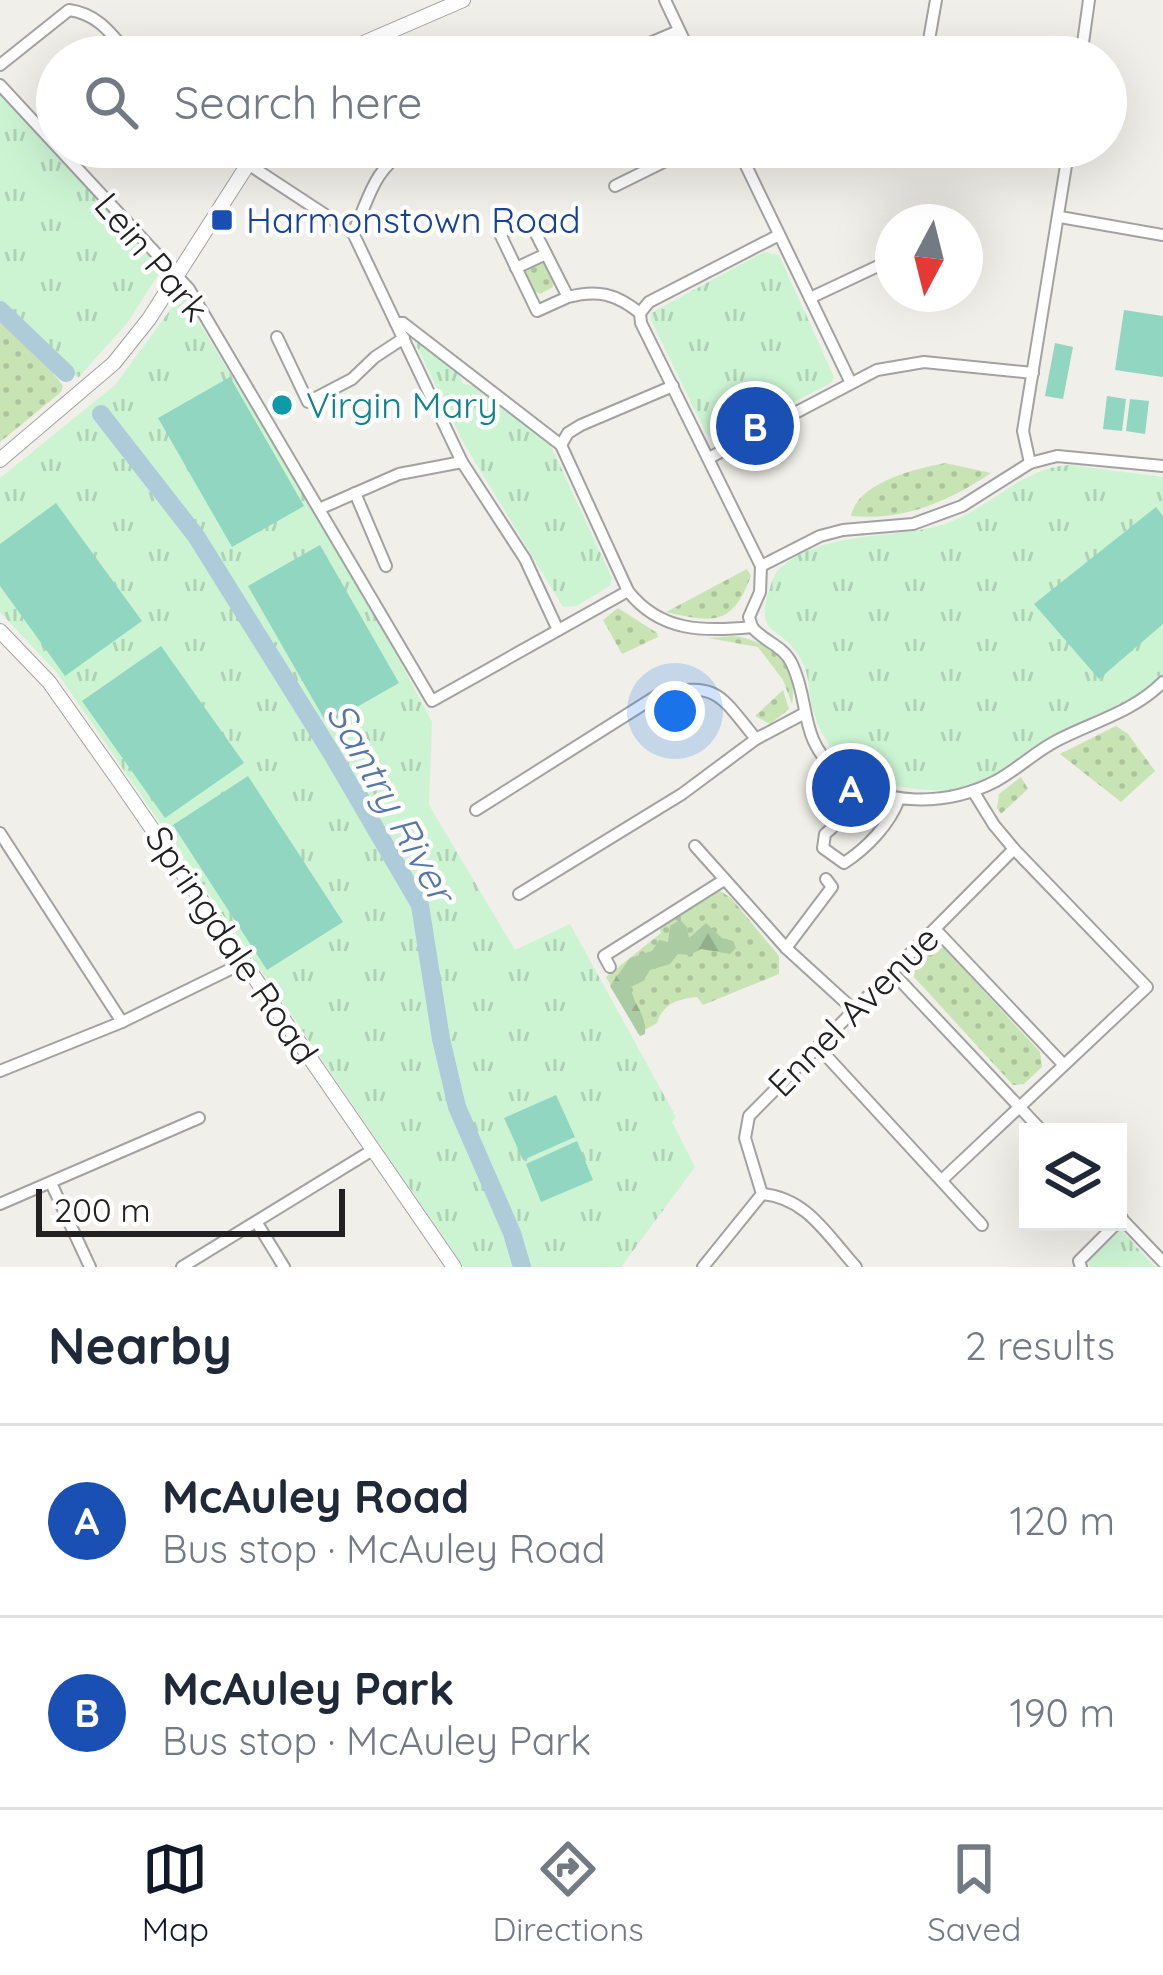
<!DOCTYPE html>
<html lang="en">
<head>
<meta charset="utf-8">
<style>
	body { margin:0; font-family:Quicksand,sans-serif; background:#f6f6f7; color:#1f2937 }
	.controls { position:absolute; right:36px; bottom:36px; display:grid; overflow:hidden; border-radius:0px; box-shadow:0 12px 48px #0002 }
	.controls button { width:108px; height:108px; display:grid; place-items:center; padding:0; border:0; border-bottom:3px solid #e0e1e3; background:#fff; color:#1f2937; font:60px sans-serif }
	.compass { position:absolute; left:875px; top:204px; width:108px; height:108px; border-radius:50%; background:#fff; box-shadow:0 12px 48px #0002; rotate:187deg }
	.scale { position:absolute; left:36px; bottom:30px; width:309px; box-sizing:border-box; padding-left:12px; border:6px solid #212121; border-top:0; font-size:33px; line-height:42px; white-space:nowrap; color:#212121; -webkit-text-stroke:9px #fff; paint-order:stroke }
	.you { position:absolute; left:675px; top:711px; width:42px; height:42px; margin:-30px; border:9px solid #fff; border-radius:50%; background:#1a73e8; box-shadow:0 0 0 18px #1a73e833 }
	.badge { display:grid; place-items:center; width:78px; height:78px; border-radius:50%; background:#111827; color:#fff; font-size:39px; font-weight:700 }
	.pin { position:absolute; translate:-50% -50%; border:6px solid #fff; box-shadow:0 3px 12px #0006 }
	.list { margin:0; padding:0; list-style:none }
	h2 { display:flex; justify-content:space-between; align-items:center; height:156px; margin:0; padding:0 48px; font-size:51px }
	h2 small { font-size:39px; font-weight:400; color:#747a83 }
	.list li { display:grid; grid-template-columns:78px 1fr auto; gap:36px; align-items:center; box-sizing:border-box; height:192px; padding:0 48px; border-top:3px solid #e0e1e3 }
	.list b { display:block; font-size:45px; white-space:nowrap }
	.list p { margin:0; font-size:39px; white-space:nowrap; color:#747a83 }
	.list em { font-size:39px; font-style:normal; color:#747a83 }
	.icon { flex:none; width:66px; height:66px; fill:none; stroke:currentColor; stroke-width:2; stroke-linecap:round; stroke-linejoin:round }
	.map { position:relative; flex:none; width:1163px; height:1267px; overflow:hidden }
	.search { position:absolute; background:#fff; box-shadow:0 12px 48px #0002; left:36px; right:36px; top:36px; height:132px; display:flex; align-items:center; gap:30px; box-sizing:border-box; padding:0 42px; border-radius:66px; color:#747a83; font-size:45px }
	.sheet { height:540px; background:#fff }
	nav { display:flex; justify-content:space-around; align-items:center; box-sizing:border-box; height:168px; border-top:3px solid #e0e1e3; background:#fff; font-size:33px; color:#747a83 }
	nav a { display:grid; justify-items:center; gap:6px }
	nav .on { color:#111827 }
	.map>svg:first-child { display:block }
	.grass { fill:url(#grass-dots) }
	.forest { fill:url(#forest-firs) }
	.park { fill:url(#park-tufts) }
	.pitch { fill:#90d6c1 }
	.lines { fill:none; stroke-linecap:round; stroke-linejoin:round }
	.river { stroke:#aecbd9; stroke-width:18 }
	.minor-casing { stroke:#a2a2a2; stroke-width:14 }
	.tertiary-casing { stroke:#a2a2a2; stroke-width:16 }
	.minor { stroke:#fff; stroke-width:10 }
	.tertiary { stroke:#fff; stroke-width:14 }
	.transit-dot { fill:#1a4fb4; stroke:#fff; stroke-width:4.5 }
	.culture-dot { fill:#0f9aa8; stroke:#fff; stroke-width:4.5 }
	.labels { text-anchor:middle; stroke-width:9; stroke-linejoin:round; paint-order:stroke }
	.transit-label { font-size:36px; fill:#164399; stroke:#fff; text-anchor:start }
	.street-label { font-size:36px; fill:#212121; stroke:#fff }
	.culture-label { font-size:36px; fill:#0d838f; stroke:#fff; text-anchor:start }
	.water-label { font-size:39px; font-style:italic; fill:#5778a7; stroke:#fff }
</style>
</head>
<body>
<div class="map">
<svg width="1163" height="1267" viewBox="0 0 1163 1267">
	<defs>
		<pattern id="grass-dots" width="8" height="8" patternUnits="userSpaceOnUse" patternTransform="scale(3)"><rect width="8" height="8" fill="#c8e4b5"/><path d="M2 2h.1M6 6h.1" fill="none" stroke="#acc39b" stroke-width="1.8" stroke-linecap="round"/></pattern>
		<pattern id="forest-firs" width="22" height="20" patternUnits="userSpaceOnUse" patternTransform="scale(3)"><rect width="22" height="20" fill="#abcba2"/><path d="M5 1l3.5 6h-7zM16 11l3.5 6h-7z" fill="#93ae8b"/></pattern>
		<pattern id="park-tufts" width="24" height="20" patternUnits="userSpaceOnUse" patternTransform="scale(3)"><rect width="24" height="20" fill="#ccf4d3"/><path d="M3 7l-1-3M5 7V3M7 7l1-3M15 17l-1-3M17 17v-4M19 17l1-3" fill="none" stroke="#afd1b5"/></pattern>
	</defs>
	<rect width="100%" height="100%" fill="#f0efe9"/>
	<g class="grass">
		<path d="M546,260L554,277L553,287L540,294L531,289L522,272Z"/>
		<path d="M0,305L63,386L61,392L0,442Z"/>
		<path d="M945,463L991,473C948,502 903,521 851,516C857,483 914,469 945,463Z"/>
		<path d="M747,569L751,576C732,626 714,623 666,612Z"/>
		<path d="M618,608L657,633L658,637L622,654L603,620Z"/>
		<path d="M733,636C769,640 799,666 792,704L783,680L758,647L708,638Z"/>
		<path d="M783,690L789,709L770,724L755,716Z"/>
		<path d="M1116,726L1128,734L1155,771L1121,802L1060,754Z"/>
		<path d="M1021,777L1028,789L1001,814L997,808L999,794Z"/>
		<path d="M720,891L731,898L779,956V974L703,1005L697,997C677,999 663,1004 657,1023L638,1034L606,977L661,933L660,928Z"/>
		<path d="M932,948H944L1040,1052L1042,1067L1024,1084L1013,1085L914,977L915,967Z"/>
	</g>
	<path class="forest" d="M680,920L687,927L689,938L706,923L722,938L733,941L736,948L730,954L701,949L690,955L678,954L670,964L650,970L643,981L631,987C633,1006 646,1011 645,1034L640,1036L610,986L630,958L652,951L659,940L668,942L670,926Z"/>
	<g class="park">
		<path d="M0,92L161,270L128,322L78,378L0,308Z"/>
		<path d="M764,252L779,255L834,377L831,383L722,439H713L706,433L651,320V313Z"/>
		<path d="M182,294L375,614L432,722L429,805L515,950L570,924L676,1117L672,1122L695,1167L621,1267H464L58,674L0,612V478L115,385Z"/>
		<path d="M412,336L457,371L463,384L477,386L551,446L612,578L610,586L576,606L563,607L462,440Z"/>
		<path d="M1069,465L1163,477V674C1132,708 1085,720 1045,741C1014,758 985,789 948,790C889,793 828,771 813,709C808,691 810,672 799,656C778,623 755,637 769,591C772,582 774,573 781,567C826,530 886,540 938,526C985,514 1019,468 1069,465Z"/>
		<path d="M1121,1230L1155,1267H1090L1088,1261Z"/>
	</g>
	<g class="pitch">
		<path d="M1124,310L1163,316V377L1115,370Z"/>
		<path d="M1055,343L1073,347L1063,399L1045,396Z"/>
		<path d="M230,377L304,506L232,547L158,418Z"/>
		<path d="M1107,396L1126,399L1122,431L1103,429Z"/>
		<path d="M1130,399L1149,401L1145,434L1126,431Z"/>
		<path d="M56,503L142,621L65,676L0,586V544Z"/>
		<path d="M1156,507L1163,516V624L1099,679L1034,604Z"/>
		<path d="M320,545L399,683L327,724L248,586Z"/>
		<path d="M161,646L244,763L165,818L82,701Z"/>
		<path d="M248,776L343,922L267,970L173,825Z"/>
		<path d="M556,1095L575,1137L523,1160L504,1118Z"/>
		<path d="M577,1141L593,1180L541,1202L526,1164Z"/>
	</g>
	<g class="lines">
		<g class="river">
			<path d="M0,310L66,373"/>
			<path d="M101,414L196,536L332,754L420,905L441,1039L457,1107L512,1233L522,1267"/>
		</g>
		<defs>
			<g id="minor">
				<path d="M665,0L692,57"/>
				<path d="M617,57L678,31"/>
				<path d="M926,57L936,0"/>
				<path d="M1081,57L1089,0"/>
				<path d="M0,65L69,10C99,14 112,35 131,57"/>
				<path d="M0,85L189,289L432,701L628,591"/>
				<path d="M222,147L353,233"/>
				<path d="M737,147L850,381"/>
				<path d="M844,160L889,147"/>
				<path d="M615,186L694,147"/>
				<path d="M1060,217L1163,235"/>
				<path d="M353,233L462,462L525,559L558,630"/>
				<path d="M353,233C371,195 371,173 409,147"/>
				<path d="M516,268L546,254"/>
				<path d="M568,297L537,311L501,236L505,227L530,222L568,297C598,289 616,294 640,313L641,323L761,566L760,592L749,617L752,627"/>
				<path d="M810,298L893,259"/>
				<path d="M640,313L649,302L779,235"/>
				<path d="M396,323H403L561,445L628,591C660,632 704,632 752,627C764,642 783,645 792,664C811,704 798,739 838,772C882,808 948,806 996,781C1018,769 1036,751 1058,740C1095,721 1133,712 1163,682"/>
				<path d="M277,337L308,402L352,379L375,357L404,338"/>
				<path d="M561,445L568,433L581,425L673,386"/>
				<path d="M709,458L877,370L924,362L1033,373"/>
				<path d="M1030,463L1023,431L1069,147"/>
				<path d="M355,493L386,566"/>
				<path d="M319,509L399,474L462,462"/>
				<path d="M761,566L820,536L843,530L913,524L962,506L1030,463L1057,456L1163,466"/>
				<path d="M476,810L658,695C718,681 720,695 756,739"/>
				<path d="M832,828L825,834L823,848L844,863C867,848 890,824 899,799"/>
				<path d="M0,833L122,1022"/>
				<path d="M695,846L786,948L855,1011"/>
				<path d="M519,894L682,794L756,739L803,714"/>
				<path d="M936,930L1062,1063"/>
				<path d="M786,948L832,887L826,879"/>
				<path d="M610,967L604,956L724,880"/>
				<path d="M893,973L1043,1132"/>
				<path d="M820,1049L982,1225"/>
				<path d="M0,1071L122,1022L243,963"/>
				<path d="M943,1179L1147,987L1014,849L994,825L973,791"/>
				<path d="M51,1183L90,1267"/>
				<path d="M762,1194L745,1138L749,1116L1014,849"/>
				<path d="M762,1194C807,1198 827,1235 856,1267"/>
				<path d="M0,1204L199,1118"/>
				<path d="M1120,1217L1163,1262"/>
				<path d="M257,1223L284,1267"/>
				<path d="M182,1267L371,1151"/>
				<path d="M703,1267L762,1194"/>
				<path d="M1081,1267L1079,1261L1122,1218"/>
			</g>
			<g id="tertiary">
				<path d="M331,57L463,0"/>
				<path d="M0,460L114,363L149,319L259,147"/>
				<path d="M0,631L49,682L117,778L454,1267"/>
			</g>
		</defs>
		<use href="#minor" class="minor-casing"/>
		<use href="#tertiary" class="tertiary-casing"/>
		<use href="#minor" class="minor"/>
		<use href="#tertiary" class="tertiary"/>
	</g>
	<rect class="transit-dot" x="210" y="208" width="24" height="24" rx="6"/>
	<circle class="culture-dot" cx="282" cy="405" r="12"/>
	<g class="labels">
		<g class="transit-label">
			<text x="246" y="233">Harmonstown Road</text>
		</g>
		<g class="street-label">
			<text transform="translate(152 257) rotate(50)" y="13">Lein Park</text>
			<text transform="translate(232 945) rotate(56)" y="13">Springdale Road</text>
			<text transform="translate(853 1011) rotate(-45)" y="13">Ennel Avenue</text>
		</g>
		<g class="culture-label">
			<text x="306" y="418">Virgin Mary</text>
		</g>
		<g class="water-label">
			<text transform="translate(391 802) rotate(61)" y="14">Santry River</text>
		</g>
	</g>
</svg>
<div class="controls">
<button><svg class="icon" aria-label="layers" viewBox="0 0 24 24"><path d="M12 4l9 5-9 5-9-5zM3 14l9 5 9-5"/></svg></button>
</div>
<svg class="compass" viewBox="-18 -18 36 36"><path d="M0-13l5 13h-10z" fill="#e53935"/><path d="M0 13l5-13h-10z" fill="#747a83"/></svg>
<div class="scale">200 m</div>
<div class="you"></div>
<div class="pin badge" style="left:851px;top:788px;background:#1a4fb4">A</div>
<div class="pin badge" style="left:755px;top:426px;background:#1a4fb4">B</div>
<div class="search"><svg class="icon" aria-label="search" viewBox="0 0 24 24"><circle cx="10" cy="10" r="6"/><path d="M15 15l6 6"/></svg>Search here</div>
</div>
<section class="sheet">
<h2>Nearby<small>2 results</small></h2>
<ul class="list">
<li><span class="badge" style="background:#1a4fb4">A</span><div><b>McAuley Road</b><p>Bus stop · McAuley Road</p></div><em>120 m</em></li>
<li><span class="badge" style="background:#1a4fb4">B</span><div><b>McAuley Park</b><p>Bus stop · McAuley Park</p></div><em>190 m</em></li>
</ul>
</section>
<nav>
<a class="on"><svg class="icon" aria-label="map" viewBox="0 0 24 24"><path d="M3 6l6-2 6 2 6-2v14l-6 2-6-2-6 2zM9 4v14M15 6v14"/></svg>Map</a>
<a><svg class="icon" aria-label="directions" viewBox="0 0 24 24"><path d="M12 3l9 9-9 9-9-9zM9 14v-3h6M13 9l2 2-2 2"/></svg>Directions</a>
<a><svg class="icon" aria-label="saved" viewBox="0 0 24 24"><path d="M7 4h10v16l-5-4-5 4z"/></svg>Saved</a>
</nav>
</body>
</html>
